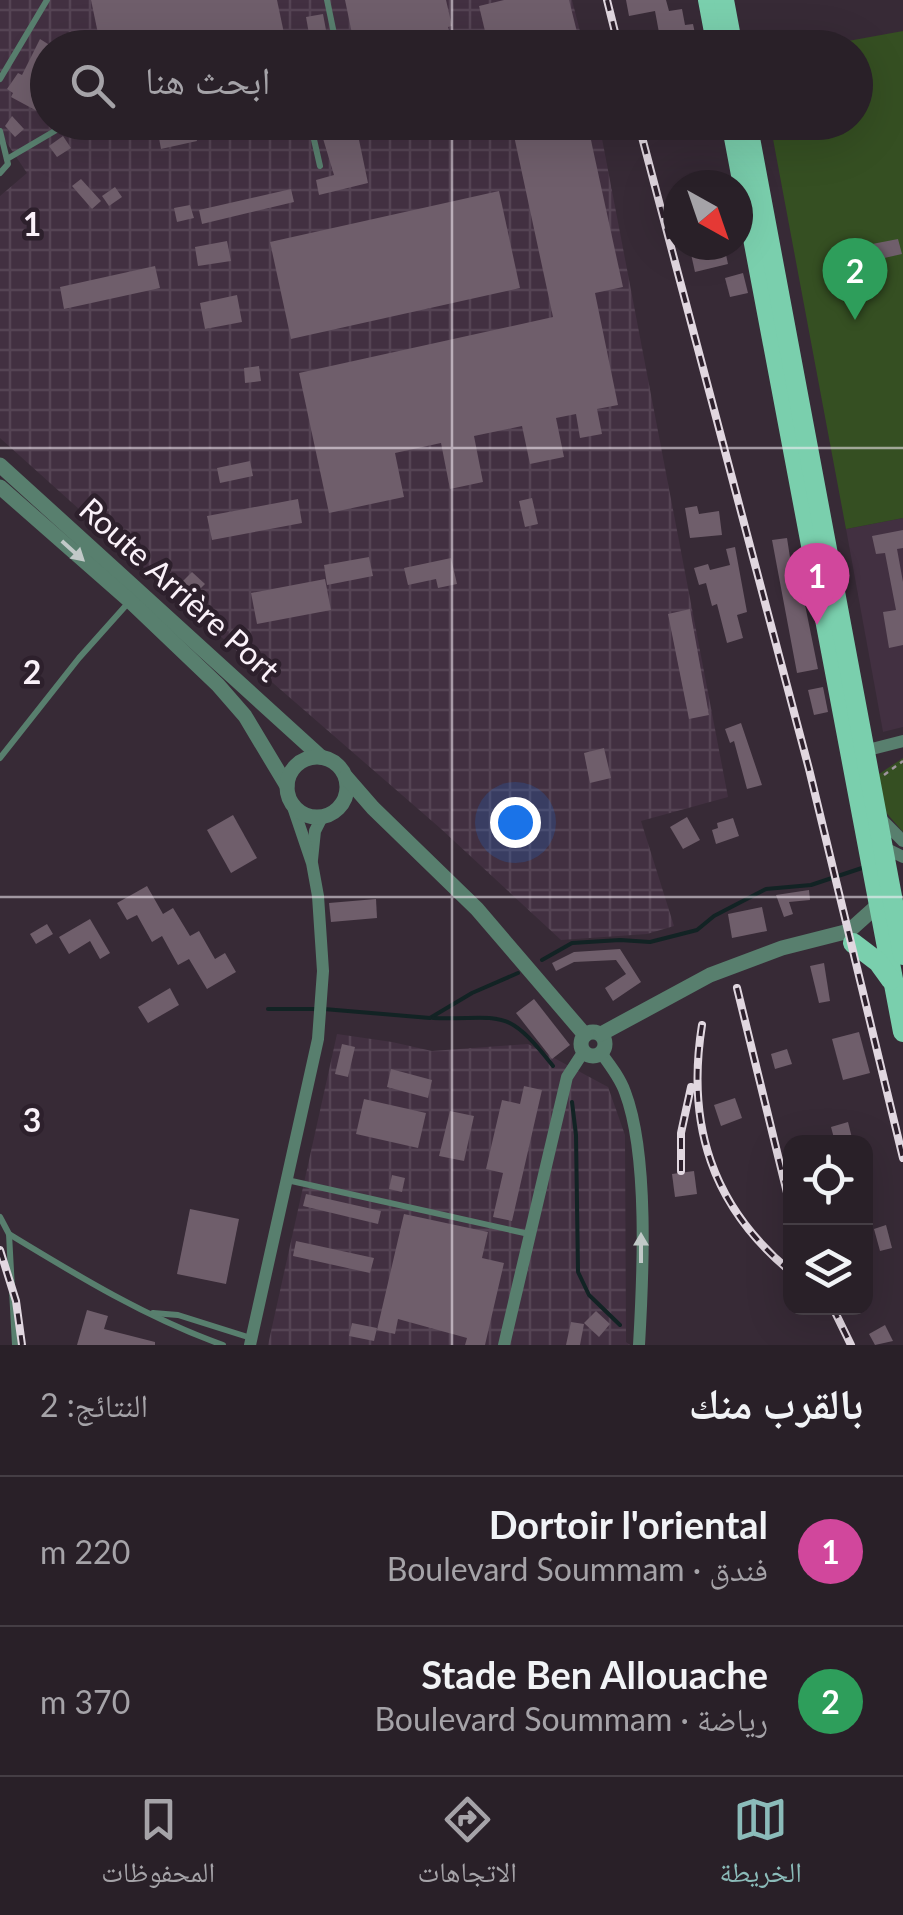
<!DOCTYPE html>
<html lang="ar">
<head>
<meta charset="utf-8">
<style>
	body { margin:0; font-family:Lato,"Noto Naskh Arabic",sans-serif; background:#352d34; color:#f1f3f6; direction:rtl }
	.controls { position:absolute; right:30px; bottom:30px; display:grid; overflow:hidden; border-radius:20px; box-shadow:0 10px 40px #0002 }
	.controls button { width:90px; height:90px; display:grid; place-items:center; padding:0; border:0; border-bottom:2px solid #453e45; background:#292028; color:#f1f3f6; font:50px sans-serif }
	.compass { position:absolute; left:663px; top:170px; width:90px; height:90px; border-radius:50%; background:#292028; box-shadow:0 10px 40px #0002; rotate:140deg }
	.you { position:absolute; left:515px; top:822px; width:35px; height:35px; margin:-25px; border:8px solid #fff; border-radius:50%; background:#1a73e8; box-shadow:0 0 0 15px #1a73e833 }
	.badge { display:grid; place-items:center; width:65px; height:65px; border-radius:50%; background:#8bbbb9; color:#fff; font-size:32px; font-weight:700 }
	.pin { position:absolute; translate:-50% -82px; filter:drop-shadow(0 2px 5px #0008) }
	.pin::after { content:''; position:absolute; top:52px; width:35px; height:30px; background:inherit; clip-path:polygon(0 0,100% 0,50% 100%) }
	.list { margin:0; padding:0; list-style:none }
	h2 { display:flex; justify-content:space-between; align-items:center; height:130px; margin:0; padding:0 40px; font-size:42px }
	h2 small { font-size:32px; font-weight:400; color:#a5a3a8 }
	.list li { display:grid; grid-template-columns:65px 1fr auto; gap:30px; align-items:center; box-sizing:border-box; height:150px; padding:0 40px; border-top:2px solid #453e45 }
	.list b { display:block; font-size:38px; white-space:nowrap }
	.list p { margin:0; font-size:32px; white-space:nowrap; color:#a5a3a8 }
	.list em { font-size:32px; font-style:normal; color:#a5a3a8 }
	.icon { flex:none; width:55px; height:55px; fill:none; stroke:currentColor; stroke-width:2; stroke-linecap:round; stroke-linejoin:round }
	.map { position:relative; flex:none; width:903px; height:1345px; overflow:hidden; direction:ltr }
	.search { position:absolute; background:#292028; box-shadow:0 10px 40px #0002; left:30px; right:30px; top:30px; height:110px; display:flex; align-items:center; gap:25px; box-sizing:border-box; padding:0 35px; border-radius:55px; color:#a5a3a8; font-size:38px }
	.sheet { height:430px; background:#292028 }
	nav { display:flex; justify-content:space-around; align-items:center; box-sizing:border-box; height:140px; border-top:2px solid #453e45; background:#292028; font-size:28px; color:#a5a3a8 }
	nav a { display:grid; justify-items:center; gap:5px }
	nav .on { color:#8bbbb9 }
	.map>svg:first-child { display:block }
	.industrial { fill:url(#industrial-grid) }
	.built { fill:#423041 }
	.green { fill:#354f22 }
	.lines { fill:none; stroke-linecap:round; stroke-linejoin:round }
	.stream { stroke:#122324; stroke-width:4 }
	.building { fill:#6f5e6b }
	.path { stroke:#9f949e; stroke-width:2.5; stroke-dasharray:5 5; stroke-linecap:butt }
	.service { stroke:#587f6e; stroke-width:6 }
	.minor { stroke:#587f6e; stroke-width:12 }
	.tertiary { stroke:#587f6e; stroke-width:15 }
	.primary { stroke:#7acfad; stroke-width:20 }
	.rail-casing { stroke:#e1d7e0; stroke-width:8 }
	.rail { stroke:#2d202c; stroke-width:4; stroke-dasharray:11; stroke-linecap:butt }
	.oneway { fill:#c1c9c8 }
	.grid { fill:none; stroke:#faf1f9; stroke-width:2.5; stroke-opacity:0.55 }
	.labels { text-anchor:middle; stroke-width:9; stroke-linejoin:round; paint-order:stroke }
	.street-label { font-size:32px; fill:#faf1f9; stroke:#2d202c }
	.grid-label { font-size:32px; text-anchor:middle; font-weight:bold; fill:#faf1f9; stroke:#2d202c; stroke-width:9; stroke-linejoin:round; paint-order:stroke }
</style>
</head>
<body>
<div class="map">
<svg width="903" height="1345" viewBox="0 0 903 1345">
	<defs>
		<pattern id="industrial-grid" width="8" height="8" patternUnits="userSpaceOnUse" patternTransform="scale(2.5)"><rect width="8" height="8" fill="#423041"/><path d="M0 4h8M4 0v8" fill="none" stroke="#554454"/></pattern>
	</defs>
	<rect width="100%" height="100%" fill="#372a36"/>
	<g class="industrial">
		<path d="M0,0H572L584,47L48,48V122L599,123L728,797L641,821L674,926L647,934L561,940L440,828L258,670L0,438V196L27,173L0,133Z"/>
		<path d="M337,1034L392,1042L432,1051L528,1044L608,1087L625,1135L626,1342L630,1345H268Z"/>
	</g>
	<path class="built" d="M903,518V727L883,732L846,529Z"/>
	<g class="green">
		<path d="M903,31V518L846,529L770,123L856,122V48L815,47Z"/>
		<path d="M903,758V832L883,809L876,776Z"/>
	</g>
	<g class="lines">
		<g class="stream">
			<path d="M542,960L572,943L620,940L650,942L697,930L714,916L766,889L811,885L862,868"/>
			<path d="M268,1009H315"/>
			<path d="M324,1009L430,1018L472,993L518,973"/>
			<path d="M433,1018C504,1020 505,1005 553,1066"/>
			<path d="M572,1102L576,1135L578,1272L589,1295L620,1325"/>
		</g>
	</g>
	<g class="building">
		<path d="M91,0H277L285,38L241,48H101Z"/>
		<path d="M345,0H446L452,26L448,27L454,48H355Z"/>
		<path d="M504,0H569L580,44L567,48H489L479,6Z"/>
		<path d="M626,0H666L669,11L682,9L685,25L693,24L698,48H667L665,37L660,38L655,11L629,16Z"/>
		<path d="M323,14L326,30L309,34L306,17Z"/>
		<path d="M40,39L48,44V117L11,97L13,93L7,89L18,73L22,75Z"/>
		<path d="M12,116L24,129L15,137L5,126Z"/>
		<path d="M318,122H370L372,132L358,135L368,183L319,195L316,180L334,175Z"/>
		<path d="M511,122H587L623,287L595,293L618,405L597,409L602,434L580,438L576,414L556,418L564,457L530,464L522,426L474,436L483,482L450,489L441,443L395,453L404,497L329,513L299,373L553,317Z"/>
		<path d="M193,124L197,141L161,149L158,133Z"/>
		<path d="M63,136L71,148L57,157L49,146Z"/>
		<path d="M81,179L101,201L92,209L72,186Z"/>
		<path d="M115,187L122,197L109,206L102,196Z"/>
		<path d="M291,189L294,202L202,224L199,210Z"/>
		<path d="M499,191L520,288L291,339L270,242Z"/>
		<path d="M190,205L194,218L177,222L174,208Z"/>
		<path d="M898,239L902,254L840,268L836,251Z"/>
		<path d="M227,241L231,261L198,266L195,247Z"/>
		<path d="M689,245H724L728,264L695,272Z"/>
		<path d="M155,266L160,288L64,309L60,287Z"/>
		<path d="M743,273L748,293L730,297L725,278Z"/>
		<path d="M237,295L242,322L205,329L200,303Z"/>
		<path d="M259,366L261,381L245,383L244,368Z"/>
		<path d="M250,461L253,476L220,483L217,468Z"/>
		<path d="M532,498L538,524L525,527L519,501Z"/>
		<path d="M298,499L302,523L212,540L207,516Z"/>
		<path d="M697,506L699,514L719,511L722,535L690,538L685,508Z"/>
		<path d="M903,530V548L897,549L903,582V645L889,648L883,612L896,610L885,553L876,554L872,536Z"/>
		<path d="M787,538L793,577L799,575L818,669L797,673L772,540Z"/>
		<path d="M735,547L747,612L737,615L743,638L727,643L717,604L712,606L706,583L699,585L694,568L708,564L710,570L730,565L726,549Z"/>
		<path d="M369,557L373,576L327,585L324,565Z"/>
		<path d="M451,558L457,584L438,588L436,579L408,585L404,568Z"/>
		<path d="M192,572L205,584L195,594L182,582Z"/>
		<path d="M325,579L331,610L257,624L251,593Z"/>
		<path d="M690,609L709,715L689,719L668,614Z"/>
		<path d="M823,687L828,712L814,715L808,690Z"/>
		<path d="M741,723L762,785L747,789L734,741L730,743L725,729Z"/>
		<path d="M604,748L611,778L590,783L584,753Z"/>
		<path d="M233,815L257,858L231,873L207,830Z"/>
		<path d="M687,817L700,840L683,849L670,827Z"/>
		<path d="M733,818L739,836L716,844L712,830L718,828L717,823Z"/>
		<path d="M147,886L163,914L173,908L190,936L199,931L215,959L225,953L236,972L207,989L189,959L178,965L162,936L152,942L137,915L127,920L117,903Z"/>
		<path d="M809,890L810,900L789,902L793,914L784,917L776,895Z"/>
		<path d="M376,899L377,918L331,922L329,903Z"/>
		<path d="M762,907L767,931L732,938L728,914Z"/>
		<path d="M90,919L110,953L100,959L90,941L69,954L59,937Z"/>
		<path d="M47,924L53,934L36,944L30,934Z"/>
		<path d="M620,949L641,982L613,1001L605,988L626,974L616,960L574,962L556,971L552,963L574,952Z"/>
		<path d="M824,963L830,1001L819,1003L810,966Z"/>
		<path d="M170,988L179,1005L148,1023L138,1007Z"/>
		<path d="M534,999L570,1045L552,1059L516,1013Z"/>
		<path d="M859,1032L870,1073L843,1080L832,1039Z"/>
		<path d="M342,1044L355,1047L348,1077L335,1074Z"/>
		<path d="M787,1049L792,1064L775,1069L771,1054Z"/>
		<path d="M391,1069L432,1080L428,1098L387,1087Z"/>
		<path d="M524,1086L542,1090L512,1221L493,1217L503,1173L486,1169L502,1100L520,1104Z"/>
		<path d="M735,1098L742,1118L721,1126L714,1105Z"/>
		<path d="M364,1099L426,1113L418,1148L356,1134Z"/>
		<path d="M450,1111L474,1116L464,1161L439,1156Z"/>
		<path d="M848,1122L853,1142H835L831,1127Z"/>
		<path d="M694,1171L697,1194L675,1197L672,1174Z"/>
		<path d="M392,1175L405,1178L402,1192L389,1189Z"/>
		<path d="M306,1194L381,1211L378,1224L303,1206Z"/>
		<path d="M190,1209L239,1219L226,1284L177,1274Z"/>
		<path d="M404,1214L488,1232L482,1258L504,1263L485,1345H465L467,1338L398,1319L395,1334L377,1330Z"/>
		<path d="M886,1225L892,1248L880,1251L874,1229Z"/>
		<path d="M296,1241L374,1258L370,1273L293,1256Z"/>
		<path d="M87,1310L108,1316L104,1329L155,1342V1345H77Z"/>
		<path d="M596,1311L610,1324L599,1337L584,1323Z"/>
		<path d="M571,1322L584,1324L580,1345H566Z"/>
		<path d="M352,1323L377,1328L374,1341L349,1336Z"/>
		<path d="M885,1325L893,1341L875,1345L869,1334Z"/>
	</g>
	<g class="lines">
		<path class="path" d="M884,775L903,761"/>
		<g class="service">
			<path d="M327,0L337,48"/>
			<path d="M0,79L47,0"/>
			<path d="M310,122L320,166"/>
			<path d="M0,131L8,164L0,173"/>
			<path d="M7,159L70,122"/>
			<path d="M0,758L79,658L129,602"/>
			<path d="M287,1180L529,1234"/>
			<path d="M0,1217L9,1234L15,1345"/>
			<path d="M9,1234C78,1276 147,1318 223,1345"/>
			<path d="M153,1313L178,1315L251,1338"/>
		</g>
		<g class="minor">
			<path d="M864,751L903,741"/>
			<path d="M880,818L903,841"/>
			<path d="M881,846L903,857"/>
			<path d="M312,860L315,831L322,817"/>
			<path d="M601,1053C610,1065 620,1078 625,1092C649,1155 643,1277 639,1345"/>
			<path d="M250,1345L318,1039L323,971L318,896L312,863L292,804"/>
			<path d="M504,1345L567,1077L584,1051"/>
		</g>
		<g class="tertiary">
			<path d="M0,465L321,757"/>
			<path d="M0,487L130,601L218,685L245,716L287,786"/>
			<circle cx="317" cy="787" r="30"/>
			<path d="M346,777L373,808L477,909L585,1035"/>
			<circle cx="593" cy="1044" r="12"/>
			<path d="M601,1034L710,975L782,948L849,931L878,905"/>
		</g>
		<g class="primary">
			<path d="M708,0L717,48"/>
			<path d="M724,0L733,48"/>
			<path d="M731,122L903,1032"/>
			<path d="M747,122L903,955"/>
			<path d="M853,943L878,962L891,980"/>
		</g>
		<defs>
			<g id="rail">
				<path d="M607,0L619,48"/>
				<path d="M638,122L809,769L903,1158"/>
				<path d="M737,988L790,1205"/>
				<path d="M702,1025C686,1125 712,1206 790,1271"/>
				<path d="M681,1171V1133L691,1087"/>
				<path d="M0,1250L16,1301L22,1345"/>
				<path d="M833,1308L851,1345"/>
			</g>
		</defs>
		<use href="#rail" class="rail-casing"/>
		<use href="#rail" class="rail"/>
	</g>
	<defs><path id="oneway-solid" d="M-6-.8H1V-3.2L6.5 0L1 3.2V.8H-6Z" transform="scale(2.5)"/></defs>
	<g class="oneway">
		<use href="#oneway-solid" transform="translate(73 551) rotate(42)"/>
		<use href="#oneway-solid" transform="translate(641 1248) rotate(-90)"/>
	</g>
	<path class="grid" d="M452,0V48M452,122V1345M0,448H903M0,897H903"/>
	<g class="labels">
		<g class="street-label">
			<text transform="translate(179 590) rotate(42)" y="11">Route Arrière Port</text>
		</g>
	</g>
	<g class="grid-label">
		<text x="32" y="236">1</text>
		<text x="32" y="684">2</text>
		<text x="32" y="1132">3</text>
	</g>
</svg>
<div class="controls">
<button><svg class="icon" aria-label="locate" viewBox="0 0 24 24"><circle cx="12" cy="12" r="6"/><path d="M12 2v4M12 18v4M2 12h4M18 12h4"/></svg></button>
<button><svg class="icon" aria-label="layers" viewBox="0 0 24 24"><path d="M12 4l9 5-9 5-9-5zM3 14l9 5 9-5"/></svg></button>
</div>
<svg class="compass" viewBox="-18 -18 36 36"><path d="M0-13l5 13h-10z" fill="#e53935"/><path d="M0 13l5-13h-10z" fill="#a5a3a8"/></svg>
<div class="you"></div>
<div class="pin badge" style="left:817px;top:625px;background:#d1479c">1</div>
<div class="pin badge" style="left:855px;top:320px;background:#2e9e5b">2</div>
<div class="search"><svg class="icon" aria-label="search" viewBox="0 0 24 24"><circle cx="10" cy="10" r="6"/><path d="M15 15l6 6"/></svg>ابحث هنا</div>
</div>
<section class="sheet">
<h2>بالقرب منك<small>النتائج: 2</small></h2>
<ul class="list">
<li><span class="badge" style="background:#d1479c">1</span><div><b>Dortoir l'oriental</b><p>فندق · Boulevard Soummam</p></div><em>220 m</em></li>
<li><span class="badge" style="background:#2e9e5b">2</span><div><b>Stade Ben Allouache</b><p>رياضة · Boulevard Soummam</p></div><em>370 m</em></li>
</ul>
</section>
<nav>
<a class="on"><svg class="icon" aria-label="map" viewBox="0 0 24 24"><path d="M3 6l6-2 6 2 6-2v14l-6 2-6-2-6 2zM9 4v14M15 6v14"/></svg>الخريطة</a>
<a><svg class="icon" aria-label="directions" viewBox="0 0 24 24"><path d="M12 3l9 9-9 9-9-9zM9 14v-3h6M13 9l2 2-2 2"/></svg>الاتجاهات</a>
<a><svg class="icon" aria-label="saved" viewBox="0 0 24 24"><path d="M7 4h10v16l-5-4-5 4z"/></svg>المحفوظات</a>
</nav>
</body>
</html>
